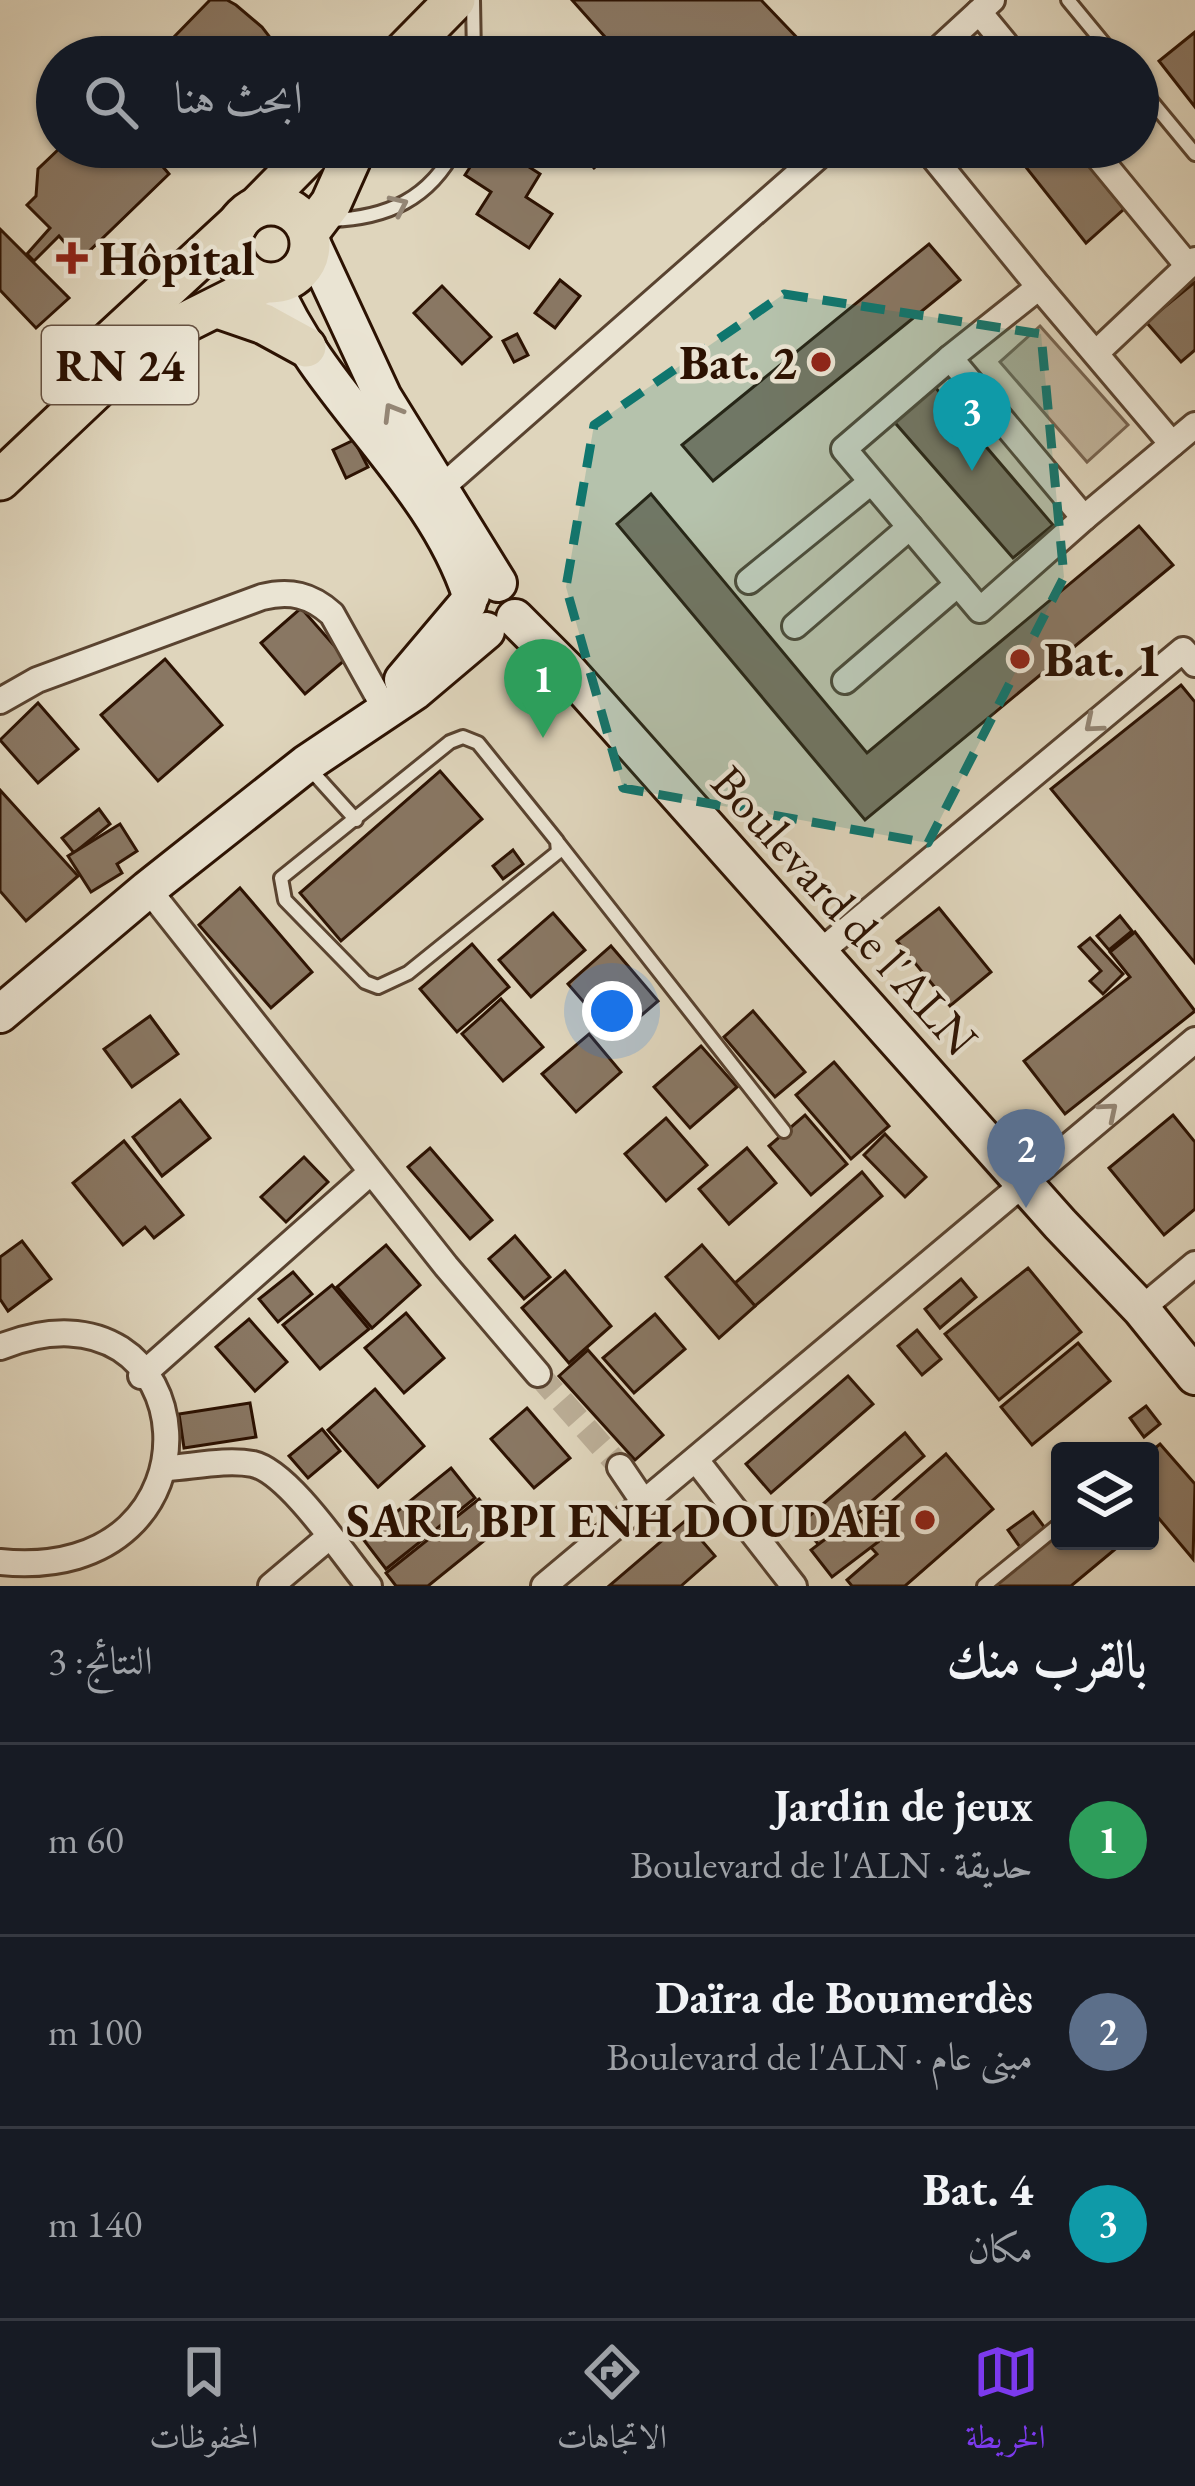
<!DOCTYPE html>
<html lang="ar">
<head>
<meta charset="utf-8">
<style>
	body { margin:0; font-family:"EB Garamond",Amiri,serif; background:#242831; color:#f1f3f6; direction:rtl }
	.controls { position:absolute; right:36px; bottom:36px; display:grid; overflow:hidden; border-radius:12px; box-shadow:0 3px 9px #0004 }
	.controls button { width:108px; height:108px; display:grid; place-items:center; padding:0; border:0; border-bottom:3px solid #363941; background:#171b24; color:#f1f3f6; font:60px sans-serif }
	.you { position:absolute; left:612px; top:1011px; width:42px; height:42px; margin:-30px; border:9px solid #fff; border-radius:50%; background:#1a73e8; box-shadow:0 0 0 18px #1a73e833 }
	.badge { display:grid; place-items:center; width:78px; height:78px; border-radius:50%; background:#7c3aed; color:#fff; font-size:39px; font-weight:700 }
	.pin { position:absolute; translate:-50% -99px; filter:drop-shadow(0 3px 6px #0008) }
	.pin::after { content:''; position:absolute; top:63px; width:42px; height:36px; background:inherit; clip-path:polygon(0 0,100% 0,50% 100%) }
	.list { margin:0; padding:0; list-style:none }
	h2 { display:flex; justify-content:space-between; align-items:center; height:156px; margin:0; padding:0 48px; font-size:51px }
	h2 small { font-size:39px; font-weight:400; color:#9ea1a6 }
	.list li { display:grid; grid-template-columns:78px 1fr auto; gap:36px; align-items:center; box-sizing:border-box; height:192px; padding:0 48px; border-top:3px solid #363941 }
	.list b { display:block; font-size:45px; white-space:nowrap }
	.list p { margin:0; font-size:39px; white-space:nowrap; color:#9ea1a6 }
	.list em { font-size:39px; font-style:normal; color:#9ea1a6 }
	.icon { flex:none; width:66px; height:66px; fill:none; stroke:currentColor; stroke-width:2; stroke-linecap:round; stroke-linejoin:round }
	.map { position:relative; flex:none; width:1195px; height:1586px; overflow:hidden; direction:ltr }
	.search { position:absolute; background:#171b24; box-shadow:0 3px 9px #0004; left:36px; right:36px; top:36px; height:132px; display:flex; align-items:center; gap:30px; box-sizing:border-box; padding:0 42px; border-radius:66px; color:#9ea1a6; font-size:45px }
	.sheet { height:732px; background:#171b24 }
	nav { display:flex; justify-content:space-around; align-items:center; box-sizing:border-box; height:168px; border-top:3px solid #363941; background:#171b24; font-size:33px; color:#9ea1a6 }
	nav a { display:grid; justify-items:center; gap:6px }
	nav .on { color:#7c3aed }
	.map>svg:first-child { display:block }
	.green { fill:#c1b49c; stroke:#76634f; stroke-width:3 }
	.building { fill:#897763; stroke:#2c1202; stroke-width:3 }
	.lines { fill:none; stroke-linecap:round; stroke-linejoin:round }
	.street-tunnel { stroke:#bbae97; stroke-width:24; stroke-dasharray:24 12; stroke-linecap:butt }
	.lane-casing { stroke:#594330; stroke-width:18 }
	.street-casing { stroke:#594330; stroke-width:30 }
	.secondary-casing { stroke:#2c1202; stroke-width:42 }
	.primary-casing { stroke:#2c1202; stroke-width:45 }
	.lane { stroke:#eae4d3; stroke-width:12 }
	.street { stroke:#eae4d3; stroke-width:24 }
	.secondary { stroke:#eae4d3; stroke-width:36 }
	.primary { stroke:#dfd5bc; stroke-width:39 }
	.oneway { stroke:#948675 }
	.marked { fill:#0f766e; fill-opacity:0.2; stroke:#0f766e; stroke-width:9; stroke-dasharray:24 15; stroke-linejoin:round }
	.poi-dot { fill:#8f2418; stroke:#eae4d3; stroke-width:4.5 }
	.labels { text-anchor:middle; stroke-width:9; stroke-linejoin:round; paint-order:stroke }
	.shield { fill:#eae4d3; stroke:#655141; stroke-width:3 }
	.shield-label { font-size:45px; font-weight:bold; fill:#2c1202 }
	.poi-label { font-size:48px; font-weight:bold; fill:#2c1202; stroke:#eae4d3; text-anchor:start }
	.street-label { font-size:48px; fill:#2c1202; stroke:#eae4d3 }
</style>
</head>
<body>
<div class="map">
<svg width="1195" height="1586" viewBox="0 0 1195 1586">
	<rect width="100%" height="100%" fill="#dfd5bc"/>
	<filter id="stains"><feTurbulence type="fractalNoise" baseFrequency=".00167" numOctaves="4"/><feColorMatrix values="0 0 0 0 .2 0 0 0 0 .09 0 0 0 0 .02 0 0 0 .5 -.17"/></filter>
	<radialGradient id="worn" r=".72"><stop offset=".6" stop-color="#630" stop-opacity="0"/><stop offset="1" stop-color="#630" stop-opacity=".3"/></radialGradient>
	<path class="green" d="M1040,326L1128,425L1087,462L1000,362Z"/>
	<g class="building">
		<path d="M210,0H227L236,5L262,27L285,57H190L172,39Z"/>
		<path d="M572,0H761L804,45L792,57H623Z"/>
		<path d="M1195,32V107L1159,61Z"/>
		<path d="M61,147H146L169,174L80,260L59,236L34,261L27,254L50,228L27,205L36,196L38,169Z"/>
		<path d="M483,147H498L540,174L526,197L552,214L529,248L477,214L491,192L465,175Z"/>
		<path d="M575,147H619L594,168Z"/>
		<path d="M1010,147H1074L1124,209L1086,243Z"/>
		<path d="M0,229L69,298L36,328L0,290Z"/>
		<path d="M929,244L960,280L713,481L682,445Z"/>
		<path d="M560,280L580,296L555,328L535,313Z"/>
		<path d="M1195,282V350L1181,362L1146,322Z"/>
		<path d="M442,286L491,337L462,364L414,313Z"/>
		<path d="M517,334L528,355L514,362L503,341Z"/>
		<path d="M929,380L1053,525L1013,558L890,417Z"/>
		<path d="M354,440L368,467L346,478L333,450Z"/>
		<path d="M651,494L867,753L1139,526L1173,565L865,820L617,524Z"/>
		<path d="M301,608L346,659L305,694L261,643Z"/>
		<path d="M165,659L222,725L158,781L101,715Z"/>
		<path d="M1181,685L1195,702V963L1051,789Z"/>
		<path d="M38,703L78,749L38,783L0,740Z"/>
		<path d="M440,771L482,819L341,941L300,893Z"/>
		<path d="M0,790L78,876L26,921L0,891Z"/>
		<path d="M99,809L110,824L74,853L62,838Z"/>
		<path d="M120,824L137,851L117,864L122,873L91,892L68,856Z"/>
		<path d="M513,850L523,864L503,879L493,866Z"/>
		<path d="M240,888L312,972L271,1008L199,925Z"/>
		<path d="M939,908L991,972L950,1006L897,941Z"/>
		<path d="M553,913L585,950L531,997L499,960Z"/>
		<path d="M1120,916L1132,931L1109,950L1097,936Z"/>
		<path d="M1135,932L1195,1011L1065,1114L1024,1061L1130,977L1110,952Z"/>
		<path d="M1090,938L1123,974L1103,994L1090,981L1101,971L1079,947Z"/>
		<path d="M472,944L509,987L457,1032L420,989Z"/>
		<path d="M611,946L658,1001L615,1038L568,984Z"/>
		<path d="M501,999L543,1047L503,1081L462,1034Z"/>
		<path d="M753,1011L805,1072L775,1097L724,1037Z"/>
		<path d="M150,1016L178,1054L132,1087L104,1049Z"/>
		<path d="M589,1034L621,1072L576,1112L542,1074Z"/>
		<path d="M701,1046L737,1087L690,1128L654,1087Z"/>
		<path d="M834,1062L889,1126L851,1159L796,1095Z"/>
		<path d="M180,1100L210,1138L162,1176L133,1137Z"/>
		<path d="M805,1115L847,1164L811,1195L769,1146Z"/>
		<path d="M1173,1115L1195,1142V1209L1164,1235L1109,1168Z"/>
		<path d="M666,1118L707,1165L666,1201L625,1154Z"/>
		<path d="M885,1134L926,1177L905,1197L864,1155Z"/>
		<path d="M124,1141L183,1215L154,1238L145,1227L123,1245L73,1183Z"/>
		<path d="M430,1148L492,1220L470,1239L408,1167Z"/>
		<path d="M747,1148L776,1183L729,1224L699,1189Z"/>
		<path d="M304,1157L328,1182L286,1222L261,1197Z"/>
		<path d="M862,1172L882,1196L755,1306L735,1283Z"/>
		<path d="M515,1236L550,1277L524,1299L489,1259Z"/>
		<path d="M22,1241L51,1279L8,1311L0,1299V1257Z"/>
		<path d="M386,1245L420,1285L372,1328L337,1287Z"/>
		<path d="M702,1245L755,1306L719,1338L666,1277Z"/>
		<path d="M1028,1268L1081,1332L999,1400L945,1334Z"/>
		<path d="M565,1271L611,1326L569,1363L522,1308Z"/>
		<path d="M293,1272L312,1294L278,1322L259,1299Z"/>
		<path d="M961,1279L976,1297L940,1328L925,1309Z"/>
		<path d="M332,1285L369,1329L320,1369L283,1325Z"/>
		<path d="M406,1313L444,1358L404,1393L365,1348Z"/>
		<path d="M655,1314L685,1349L634,1393L603,1358Z"/>
		<path d="M249,1319L287,1362L255,1391L216,1347Z"/>
		<path d="M917,1330L941,1359L922,1375L898,1346Z"/>
		<path d="M1078,1343L1110,1381L1032,1445L1001,1407Z"/>
		<path d="M588,1350L663,1435L635,1460L559,1376Z"/>
		<path d="M848,1376L873,1404L771,1493L746,1464Z"/>
		<path d="M375,1389L424,1446L378,1487L328,1430Z"/>
		<path d="M250,1403L256,1437L184,1448L179,1414Z"/>
		<path d="M1146,1406L1160,1424L1144,1437L1130,1418Z"/>
		<path d="M527,1408L570,1458L534,1488L491,1439Z"/>
		<path d="M322,1429L340,1451L308,1478L289,1456Z"/>
		<path d="M905,1433L924,1456L820,1546L800,1524Z"/>
		<path d="M1160,1444L1195,1484L1193,1559L1156,1515L1150,1520V1452Z"/>
		<path d="M946,1454L993,1509L905,1586H852L847,1580L877,1554L857,1532Z"/>
		<path d="M451,1468L475,1498L386,1569L363,1539Z"/>
		<path d="M479,1499L501,1527L428,1586H396L386,1573Z"/>
		<path d="M1033,1512L1048,1532L1022,1550L1008,1530Z"/>
		<path d="M857,1515L878,1542L832,1577L811,1550Z"/>
		<path d="M685,1521L715,1556L681,1586H609Z"/>
		<path d="M1060,1527V1541H1125L1071,1586H988Z"/>
	</g>
	<g class="lines">
		<path class="street-tunnel" d="M538,1374L620,1467"/>
		<defs>
			<g id="lane">
				<path d="M473,0L474,57"/>
				<path d="M1068,0L1115,57"/>
				<path d="M1138,85L1195,154"/>
				<path d="M331,220C387,218 430,199 456,147"/>
				<path d="M463,737L478,743L557,841L558,852L408,973L378,987L365,982L285,900L281,878L450,742Z"/>
				<path d="M309,768L356,820"/>
				<path d="M559,844L784,1131"/>
				<path d="M984,1586L1060,1524"/>
			</g>
			<g id="street">
				<path d="M979,12L1016,57"/>
				<path d="M930,57L992,0"/>
				<path d="M925,147L1039,287L950,358L1084,518L1195,425"/>
				<path d="M1090,147L1188,266L1195,260"/>
				<path d="M1039,287L1172,444"/>
				<path d="M1096,353L1188,266"/>
				<path d="M950,358L844,449L980,610L1084,518"/>
				<path d="M440,489L829,147"/>
				<path d="M749,581L871,482"/>
				<path d="M795,626L910,527"/>
				<path d="M845,681L958,584"/>
				<path d="M0,701L37,680L262,597C290,590 311,595 332,614L385,709"/>
				<path d="M148,889L446,1266L538,1374"/>
				<path d="M819,953L1183,650L1195,664"/>
				<path d="M1141,1309L1195,1264"/>
				<path d="M0,1347C207,1264 236,1586 0,1562"/>
				<path d="M141,1376L371,1172"/>
				<path d="M696,1460L794,1586"/>
				<path d="M620,1467L645,1504"/>
				<path d="M169,1468C195,1466 227,1459 253,1464C289,1472 344,1556 369,1586"/>
				<path d="M271,1586L329,1537"/>
				<path d="M544,1586L1195,1040"/>
			</g>
			<g id="secondary">
				<path d="M311,242L383,397L498,583"/>
				<path d="M272,283C320,398 432,477 471,595"/>
				<path d="M515,618L568,671L1060,1224L1141,1309L1195,1376"/>
				<path d="M403,680L468,603"/>
				<path d="M0,1014L148,889L306,764L415,691L486,631"/>
			</g>
			<g id="primary">
				<path d="M399,57L455,0"/>
				<circle cx="271" cy="244" r="39"/>
				<path d="M257,207L316,147"/>
				<path d="M309,232L331,203L356,147"/>
				<path d="M218,308L264,324L306,347"/>
				<path d="M92,358L238,223"/>
				<path d="M0,480L131,356L160,335L264,283"/>
			</g>
		</defs>
		<use href="#lane" class="lane-casing"/>
		<use href="#street" class="street-casing"/>
		<use href="#secondary" class="secondary-casing"/>
		<use href="#primary" class="primary-casing"/>
		<use href="#lane" class="lane"/>
		<use href="#street" class="street"/>
		<use href="#secondary" class="secondary"/>
		<use href="#primary" class="primary"/>
	</g>
	<defs><path id="oneway-chevron" d="M-2-3.5L2.5 0L-2 3.5" fill="none" stroke-width="1.6" stroke-linecap="round" stroke-linejoin="round" transform="scale(3)"/></defs>
	<g class="oneway">
		<use href="#oneway-chevron" transform="translate(399 205) rotate(-25)"/>
		<use href="#oneway-chevron" transform="translate(392 412) rotate(-121)"/>
		<use href="#oneway-chevron" transform="translate(1093 724) rotate(140)"/>
		<use href="#oneway-chevron" transform="translate(1109 1111) rotate(-40)"/>
	</g>
	<path class="marked" d="M784,294L1041,334L1064,577L928,843L623,788L566,587L594,425Z"/>
	<g class="poi-dot">
		<path d="M66 240h12v12h12v12h-12v12h-12v-12h-12v-12h12z"/>
		<circle cx="821" cy="362" r="12"/>
		<circle cx="1020" cy="659" r="12"/>
		<circle cx="925" cy="1520" r="12"/>
	</g>
	<g class="labels">
		<rect class="shield" x="42" y="326" width="156" height="78" rx="9"/>
		<g class="shield-label">
			<text x="120" y="381">RN 24</text>
		</g>
		<g class="poi-label">
			<text x="99" y="275">Hôpital</text>
			<text x="797" y="379" text-anchor="end">Bat. 2</text>
			<text x="1044" y="676">Bat. 1</text>
			<text x="901" y="1537" text-anchor="end">SARL BPI ENH DOUDAH</text>
		</g>
		<g class="street-label">
			<text transform="translate(845 910) rotate(48)" y="17">Boulevard de l'ALN</text>
		</g>
	</g>
	<rect width="100%" height="100%" filter="url(#stains)"/>
	<rect width="100%" height="100%" fill="url(#worn)"/>
</svg>
<div class="controls">
<button><svg class="icon" aria-label="layers" viewBox="0 0 24 24"><path d="M12 4l9 5-9 5-9-5zM3 14l9 5 9-5"/></svg></button>
</div>
<div class="you"></div>
<div class="pin badge" style="left:543px;top:738px;background:#2e9e5b">1</div>
<div class="pin badge" style="left:1026px;top:1208px;background:#5c6f8a">2</div>
<div class="pin badge" style="left:972px;top:471px;background:#0f9aa8">3</div>
<div class="search"><svg class="icon" aria-label="search" viewBox="0 0 24 24"><circle cx="10" cy="10" r="6"/><path d="M15 15l6 6"/></svg>ابحث هنا</div>
</div>
<section class="sheet">
<h2>بالقرب منك<small>النتائج: 3</small></h2>
<ul class="list">
<li><span class="badge" style="background:#2e9e5b">1</span><div><b>Jardin de jeux</b><p>حديقة · Boulevard de l'ALN</p></div><em>60 m</em></li>
<li><span class="badge" style="background:#5c6f8a">2</span><div><b>Daïra de Boumerdès</b><p>مبنى عام · Boulevard de l'ALN</p></div><em>100 m</em></li>
<li><span class="badge" style="background:#0f9aa8">3</span><div><b>Bat. 4</b><p>مكان</p></div><em>140 m</em></li>
</ul>
</section>
<nav>
<a class="on"><svg class="icon" aria-label="map" viewBox="0 0 24 24"><path d="M3 6l6-2 6 2 6-2v14l-6 2-6-2-6 2zM9 4v14M15 6v14"/></svg>الخريطة</a>
<a><svg class="icon" aria-label="directions" viewBox="0 0 24 24"><path d="M12 3l9 9-9 9-9-9zM9 14v-3h6M13 9l2 2-2 2"/></svg>الاتجاهات</a>
<a><svg class="icon" aria-label="saved" viewBox="0 0 24 24"><path d="M7 4h10v16l-5-4-5 4z"/></svg>المحفوظات</a>
</nav>
</body>
</html>
